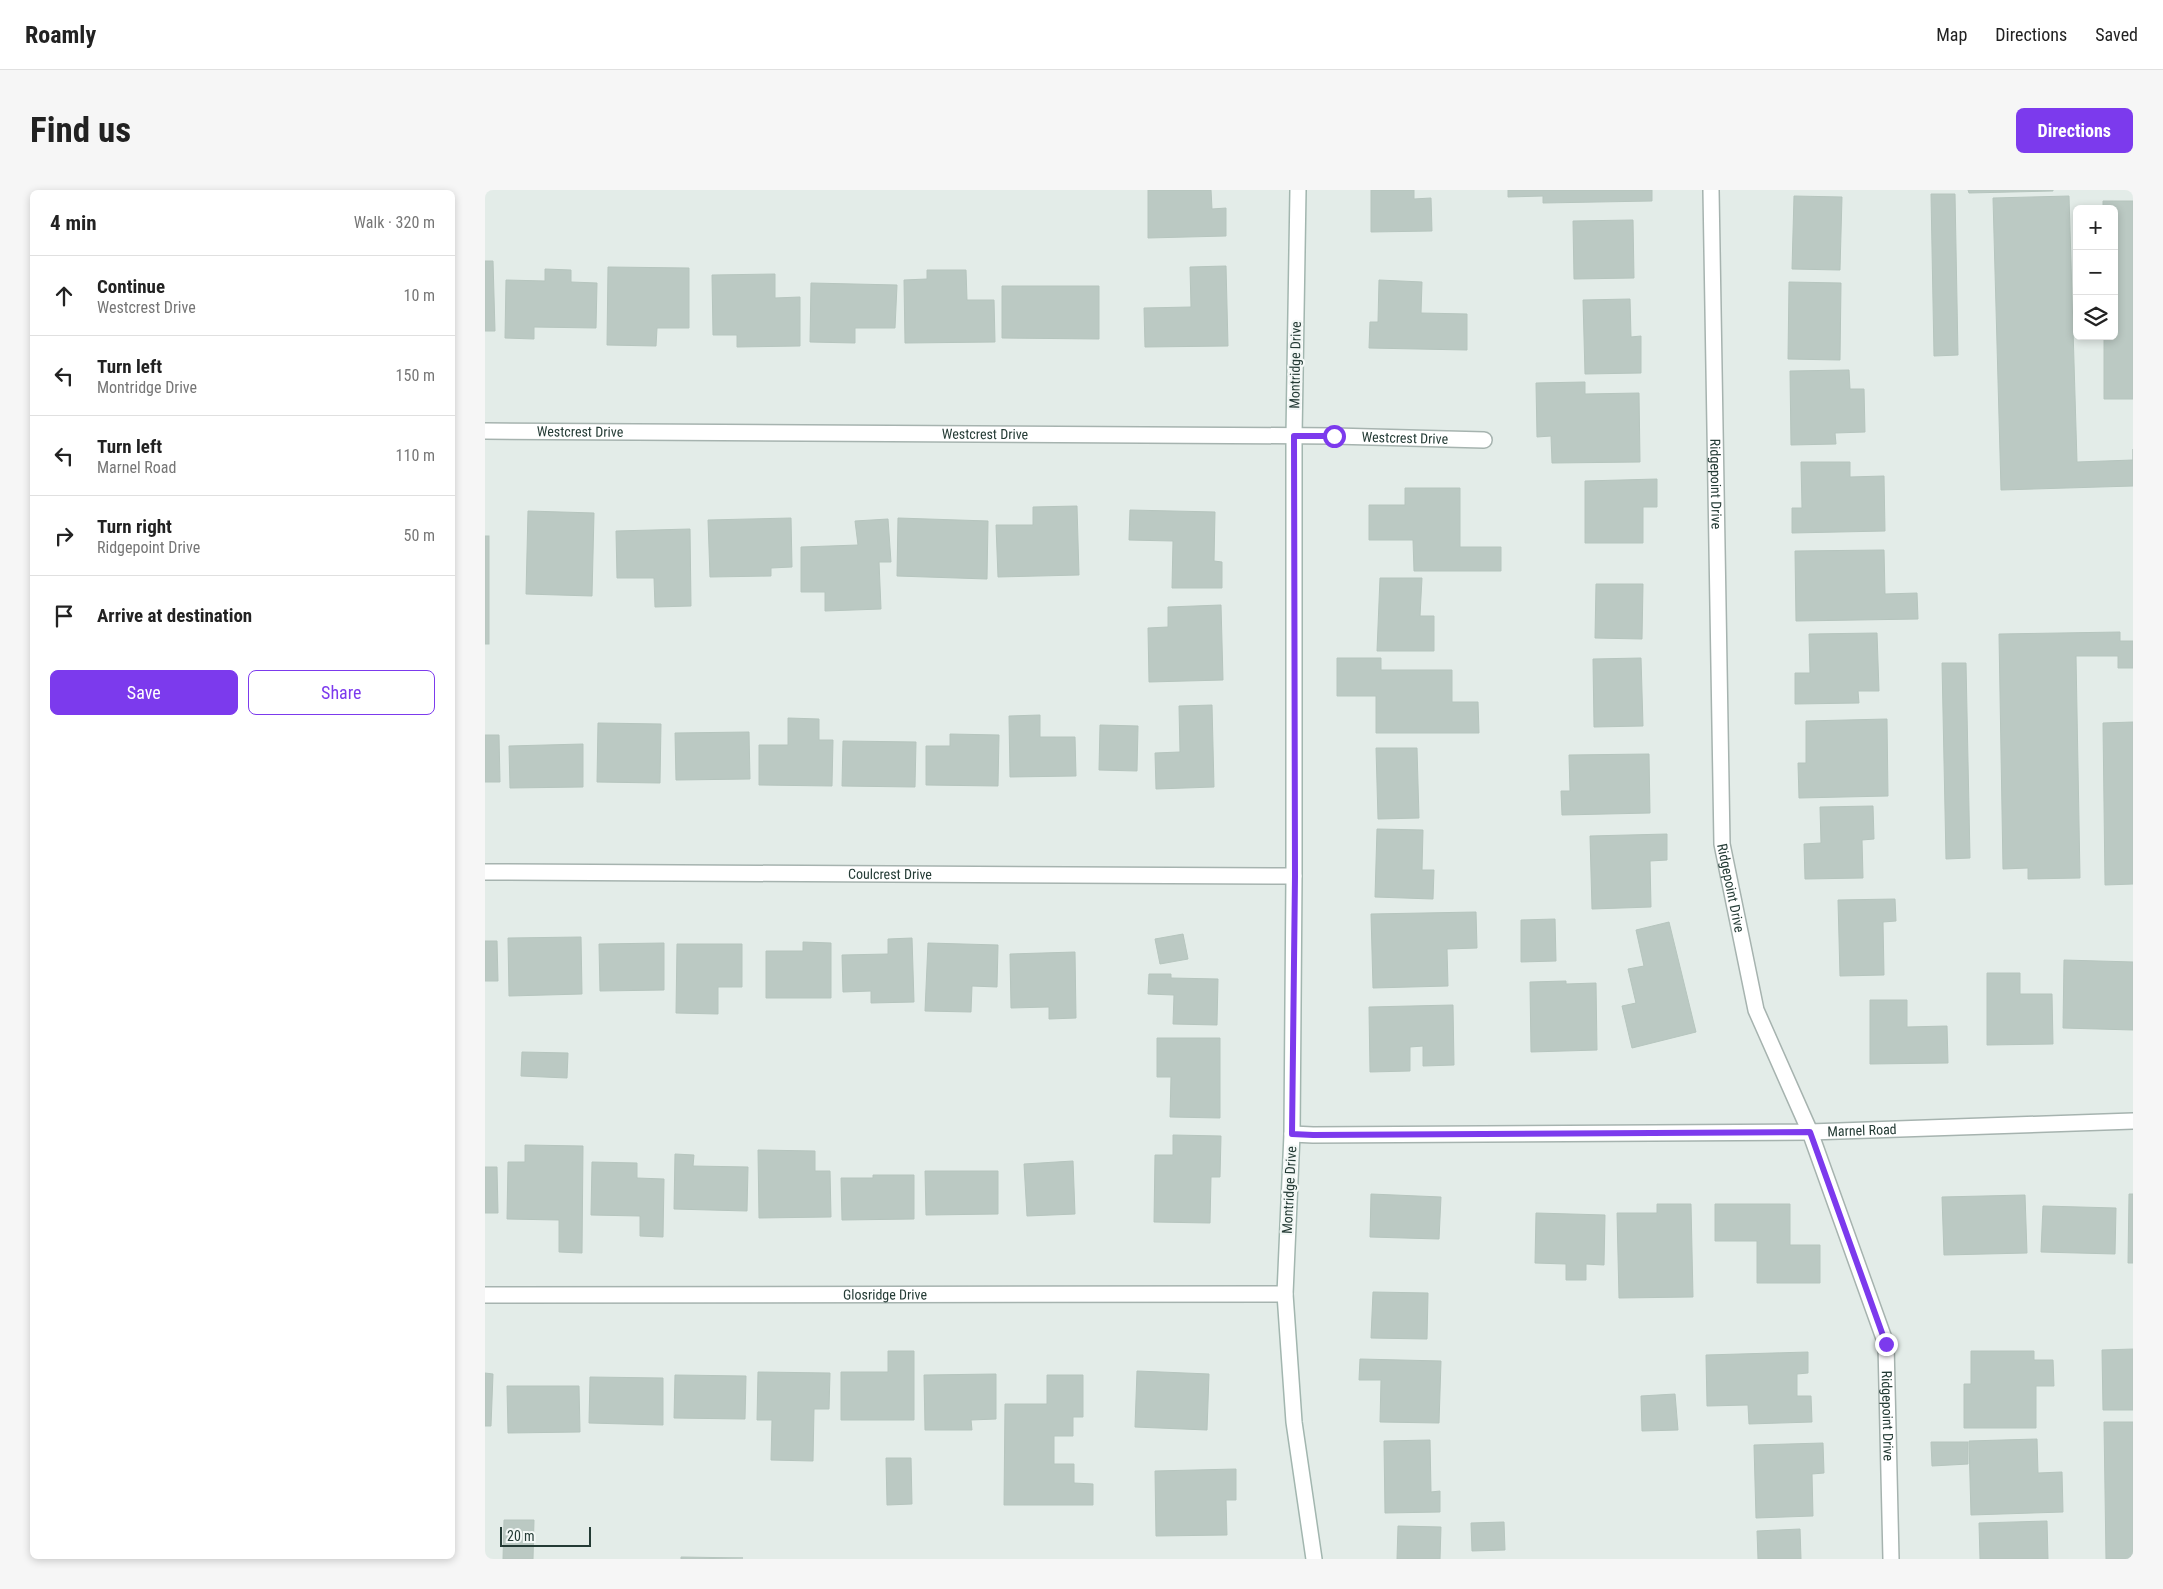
<!DOCTYPE html>
<html lang="en">
<head>
<meta charset="utf-8">
<style>
	body { margin:0; font-family:"Roboto Condensed",sans-serif; background:#f6f6f6; color:#222 }
	.controls { position:absolute; right:15px; top:15px; display:grid; overflow:hidden; border-radius:8px; box-shadow:0 2px 8px #0003 }
	.controls button { width:45px; height:45px; display:grid; place-items:center; padding:0; border:0; border-bottom:1px solid #e0e0e0; background:#fff; color:#222; font:25px sans-serif }
	.scale { position:absolute; left:15px; bottom:12px; width:91px; box-sizing:border-box; padding-left:5px; border:2px solid #243b35; border-top:0; font-size:14px; line-height:18px; white-space:nowrap; color:#243b35; -webkit-text-stroke:4px #f3f8f6; paint-order:stroke }
	.stop { position:absolute; width:15px; height:15px; margin:-11px; border:4px solid #7c3aed; border-radius:50%; background:#fff }
	.stop.end { background:#7c3aed; border-color:#fff; box-shadow:0 1px 5px #0008 }
	.list { margin:0; padding:0; list-style:none }
	h2 { display:flex; justify-content:space-between; align-items:center; height:65px; margin:0; padding:0 20px; font-size:21px }
	h2 small { font-size:16px; font-weight:400; color:#767676 }
	.list li { display:grid; grid-template-columns:32px 1fr auto; gap:15px; align-items:center; box-sizing:border-box; height:80px; padding:0 20px; border-top:1px solid #e0e0e0 }
	.list b { display:block; font-size:19px; white-space:nowrap }
	.list p { margin:0; font-size:16px; white-space:nowrap; color:#767676 }
	.list em { font-size:16px; font-style:normal; color:#767676 }
	.actions { display:flex; gap:10px; padding:15px 20px }
	.actions a { flex:1; padding:11px 0; border:1px solid #7c3aed; border-radius:8px; text-align:center; font-size:18px; color:#7c3aed }
	.actions .main { background:#7c3aed; color:#fff }
	.icon { flex:none; width:28px; height:28px; fill:none; stroke:currentColor; stroke-width:2; stroke-linecap:round; stroke-linejoin:round }
	.map { position:relative; flex:none; width:1648px; height:1369px; overflow:hidden; border-radius:8px }
	header { display:flex; align-items:center; gap:30px; box-sizing:border-box; height:70px; padding:0 25px; background:#fff; border-bottom:1px solid #e0e0e0 }
	header strong { font-size:24px }
	nav { display:flex; gap:28px; margin-inline-start:auto; font-size:18px }
	.intro { display:flex; align-items:center; justify-content:space-between; box-sizing:border-box; height:120px; padding:0 30px }
	h1 { margin:0; font-size:35px }
	.button { padding:12px 22px; border-radius:8px; background:#7c3aed; color:#fff; font-size:18px; font-weight:700 }
	main { display:flex; gap:30px; padding:0 30px }
	aside { flex:1; background:#fff; border-radius:8px; box-shadow:0 2px 8px #0003 }
	.map>svg:first-child { display:block }
	.building { fill:#bbc9c3; stroke:#b6c5be }
	.lines { fill:none; stroke-linecap:round; stroke-linejoin:round }
	.street-casing { stroke:#a6b3af; stroke-width:18 }
	.secondary-casing { stroke:#a2b6af; stroke-width:18 }
	.street { stroke:#fff; stroke-width:15 }
	.secondary { stroke:#fff; stroke-width:15 }
	.route { stroke:#7c3aed; stroke-width:6 }
	.labels { text-anchor:middle; stroke-width:4.5; stroke-linejoin:round; paint-order:stroke }
	.street-label { font-size:14px; fill:#243b35; stroke:#f3f8f6 }
</style>
</head>
<body>
<header>
<strong>Roamly</strong>
<nav><a>Map</a><a>Directions</a><a>Saved</a></nav>
</header>
<div class="intro"><h1>Find us</h1><a class="button">Directions</a></div>
<main>
<aside>
<h2>4 min<small>Walk · 320 m</small></h2>
<ul class="list">
<li><svg class="icon" aria-label="ahead" viewBox="0 0 24 24"><path d="M12 20V5M6 11l6-6 6 6"/></svg><div><b>Continue</b><p>Westcrest Drive</p></div><em>10 m</em></li>
<li><svg class="icon" aria-label="left" viewBox="0 0 24 24"><path d="M17 20v-9H6M10 6l-5 5 5 5"/></svg><div><b>Turn left</b><p>Montridge Drive</p></div><em>150 m</em></li>
<li><svg class="icon" aria-label="left" viewBox="0 0 24 24"><path d="M17 20v-9H6M10 6l-5 5 5 5"/></svg><div><b>Turn left</b><p>Marnel Road</p></div><em>110 m</em></li>
<li><svg class="icon" aria-label="right" viewBox="0 0 24 24"><path d="M7 20v-9h11M14 6l5 5-5 5"/></svg><div><b>Turn right</b><p>Ridgepoint Drive</p></div><em>50 m</em></li>
<li><svg class="icon" aria-label="arrive" viewBox="0 0 24 24"><path d="M6 21V4h12l-3 4 3 4H6"/></svg><div><b>Arrive at destination</b></div></li>
</ul>
<div class="actions"><a class="main">Save</a><a>Share</a></div>
</aside>
<div class="map">
<svg width="1648" height="1369" viewBox="0 0 1648 1369">
	<rect width="100%" height="100%" fill="#e3ece8"/>
	<g class="building">
		<path d="M663,0H726L727,19L741,18V46L663,48Z"/>
		<path d="M886,0H929V9L946,8L947,41L886,42Z"/>
		<path d="M1023,0H1167V11L1058,13V6L1023,7Z"/>
		<path d="M1483,0H1568V1L1484,3Z"/>
		<path d="M1446,4H1470L1473,165L1449,166Z"/>
		<path d="M1309,6L1357,7L1355,80L1307,79Z"/>
		<path d="M1584,6L1592,272L1648,270V259V296L1516,300L1508,8Z"/>
		<path d="M1618,11H1648V209H1619V146H1629V19H1618Z"/>
		<path d="M1148,30L1149,88L1089,89L1088,31Z"/>
		<path d="M0,71H8L10,141H0Z"/>
		<path d="M741,76L743,156L660,157L659,118L706,117L705,77Z"/>
		<path d="M123,77L204,78V138H172L171,156L122,155Z"/>
		<path d="M60,79L86,80V92L112,93L111,138L49,137V149L20,148L21,90L60,91Z"/>
		<path d="M442,80H481L482,110H509L510,152L420,153L419,90L442,89Z"/>
		<path d="M290,84V108L315,107V156L252,157V145H228L227,85Z"/>
		<path d="M894,90L937,92L936,123L982,124V160L884,158L885,132H893Z"/>
		<path d="M1304,92L1356,93L1355,170L1303,169Z"/>
		<path d="M326,93L412,95L410,138H370V153L325,152Z"/>
		<path d="M517,96H614V149L517,148Z"/>
		<path d="M1145,109L1146,147L1156,146V183L1100,184L1098,110Z"/>
		<path d="M1364,180L1365,199H1379L1380,242L1350,243L1351,254L1306,255L1305,181Z"/>
		<path d="M1100,192V204L1154,203L1155,272L1067,273L1066,246L1052,247L1051,193Z"/>
		<path d="M1316,272H1365V287L1399,286L1400,341L1307,343V318H1317Z"/>
		<path d="M1172,289V317H1158V353H1100V291Z"/>
		<path d="M920,298H975V357H1016V381H929L928,350H884V315H920Z"/>
		<path d="M592,316L594,385L513,387L511,335H548V317Z"/>
		<path d="M645,320L730,322L729,371L737,372V398H687L688,351L644,350Z"/>
		<path d="M43,321L109,323L107,406L41,404Z"/>
		<path d="M306,328L307,377L286,378V386L225,387L223,330Z"/>
		<path d="M413,328L503,331L502,389L412,386Z"/>
		<path d="M403,329L406,372H394L396,419L340,421V402H316V357L373,355L370,331Z"/>
		<path d="M205,339L206,416L170,417L169,388H132L131,341Z"/>
		<rect x="0" y="346" width="4" height="108"/>
		<path d="M1399,360L1400,404L1432,403L1433,429L1311,431L1310,361Z"/>
		<path d="M895,388H937L935,426H949V461H892Z"/>
		<path d="M1111,394H1158L1157,449L1110,448Z"/>
		<path d="M736,415L738,490L664,492L663,438L683,437V417Z"/>
		<path d="M1635,442V451H1648V478H1633V466H1591L1595,688L1543,689V678L1518,679L1514,444Z"/>
		<path d="M1392,443L1394,501H1373L1374,513L1310,514V483H1325L1324,444Z"/>
		<path d="M852,468H896V480H967V512H993L994,543H891V506H852Z"/>
		<path d="M1156,468L1158,536L1109,537L1108,469Z"/>
		<path d="M1457,473H1481L1485,668L1461,669Z"/>
		<path d="M727,515L729,597L671,599L670,563L695,562L694,516Z"/>
		<path d="M555,525V547H590L591,586L525,587L524,526Z"/>
		<path d="M303,528L334,529V550H348L347,596L274,595V555H303Z"/>
		<path d="M1402,529L1403,606L1314,608L1313,573H1321V531Z"/>
		<path d="M1648,532V694L1620,695L1618,533Z"/>
		<path d="M113,533L176,534L175,593L112,592Z"/>
		<path d="M615,535L653,536L652,581L614,580Z"/>
		<path d="M264,542L265,589L191,590L190,543Z"/>
		<path d="M465,544L514,545L513,596L441,595V556H465Z"/>
		<path d="M0,545H14L15,592H0Z"/>
		<path d="M358,551L431,552L430,597L357,596Z"/>
		<path d="M98,554V597L25,598L24,556Z"/>
		<path d="M891,558H932L934,628L893,629Z"/>
		<path d="M1164,564L1165,623L1077,625L1076,601H1085L1084,565Z"/>
		<path d="M1388,616L1389,649L1377,650L1378,688L1320,689L1319,654L1336,653L1335,617Z"/>
		<path d="M892,639L938,640L937,680H949L948,709L890,707Z"/>
		<path d="M1182,644V670L1165,671L1166,717L1107,719L1105,646Z"/>
		<path d="M1410,709L1411,731L1398,732L1399,785L1355,786L1353,710Z"/>
		<path d="M991,722L992,758L962,759L963,796L888,798L886,724Z"/>
		<path d="M1070,729L1071,771L1036,772V730Z"/>
		<path d="M1184,732L1211,842L1147,858L1137,816L1151,813L1143,779L1159,776L1151,740Z"/>
		<path d="M698,744L703,769L675,774L670,749Z"/>
		<path d="M96,747L97,804L24,806L23,748Z"/>
		<path d="M427,748L429,812L386,813V801L358,802L357,765L403,764V749Z"/>
		<path d="M0,751H12L13,791H0Z"/>
		<path d="M318,752L346,753V808H281V761H318Z"/>
		<path d="M179,753V800L115,801L114,754Z"/>
		<path d="M443,753L513,755L512,797L487,796L486,822L440,821Z"/>
		<path d="M192,754H257V797H233V824L191,823Z"/>
		<path d="M590,762L591,828L564,829V817L526,818L525,764Z"/>
		<path d="M1579,770L1648,772V840L1578,838Z"/>
		<path d="M1502,783H1535V804H1567L1568,854L1502,855Z"/>
		<path d="M664,784H686V788L733,789L732,835L688,834L689,805L663,804Z"/>
		<path d="M1081,791V794L1111,793L1112,860L1046,862L1045,792Z"/>
		<path d="M1385,810H1422V837L1462,836L1463,873L1385,874Z"/>
		<path d="M968,815L969,875L938,876V856L925,857V881L885,882L884,817Z"/>
		<path d="M672,848H735V928L685,927L686,887H672Z"/>
		<path d="M37,862L83,863L82,888L36,886Z"/>
		<path d="M688,945L736,946L735,987H726L725,1033L669,1032L670,965H688Z"/>
		<path d="M40,955L98,956L97,1063L74,1062V1030L22,1029L23,972H40Z"/>
		<path d="M273,960L330,961V981H345L346,1027L274,1028Z"/>
		<path d="M190,964L209,965L208,976L263,977L262,1021L189,1019Z"/>
		<path d="M588,971L590,1024L542,1026L539,974Z"/>
		<path d="M107,972L152,973V988L179,989L178,1047L155,1046V1026L106,1025Z"/>
		<path d="M0,977H12L13,1023H0Z"/>
		<path d="M440,981H513V1024L441,1025Z"/>
		<path d="M388,985H429V1029L357,1030L356,988H388Z"/>
		<path d="M886,1004L956,1007L954,1049L885,1047Z"/>
		<path d="M1644,1004H1648V1073H1643Z"/>
		<path d="M1540,1005L1542,1063L1459,1065L1457,1007Z"/>
		<path d="M1172,1014H1206L1208,1107L1134,1108L1132,1023H1172Z"/>
		<path d="M1230,1014H1305V1055H1335V1093H1272V1051H1230Z"/>
		<path d="M1558,1016L1631,1018L1630,1064L1556,1062Z"/>
		<path d="M1051,1023L1120,1025L1119,1075L1101,1074V1090H1081V1074L1050,1073Z"/>
		<path d="M888,1102L943,1103L942,1149L886,1148Z"/>
		<path d="M1648,1159V1220H1618L1617,1160Z"/>
		<path d="M403,1161H429V1230H356V1182H403Z"/>
		<path d="M1486,1161H1549V1170H1568L1569,1196H1551V1238H1479V1194H1486Z"/>
		<path d="M1323,1162V1183L1312,1184V1206H1326L1327,1232L1264,1234L1263,1215L1222,1216L1221,1165Z"/>
		<path d="M875,1169L956,1171L954,1233L895,1232L896,1190H874Z"/>
		<path d="M652,1181L724,1184L722,1240L650,1237Z"/>
		<path d="M273,1182L345,1183L344,1219H329L328,1271L286,1270L287,1230H272Z"/>
		<path d="M0,1183L8,1184L6,1236H0Z"/>
		<path d="M511,1184V1229L486,1230L487,1240H440L439,1185Z"/>
		<path d="M190,1185L261,1186L260,1229L189,1228Z"/>
		<path d="M562,1185H598V1227H588V1246H569V1274H589V1293L608,1294V1315H519L520,1214H562Z"/>
		<path d="M105,1187L178,1188V1235L104,1233Z"/>
		<path d="M22,1196H94L95,1242L23,1243Z"/>
		<path d="M1190,1204L1193,1240L1157,1241L1156,1206Z"/>
		<path d="M1619,1232H1648V1369H1621Z"/>
		<path d="M1552,1249L1553,1283L1577,1282L1578,1322L1486,1325L1484,1251Z"/>
		<path d="M945,1250L946,1302L955,1301V1322L900,1323L899,1251Z"/>
		<path d="M1446,1252H1483V1274L1447,1276Z"/>
		<path d="M1338,1253L1339,1283L1327,1284L1328,1326L1271,1328L1269,1255Z"/>
		<path d="M401,1268H426L427,1314L402,1315Z"/>
		<path d="M751,1279V1310H741L742,1345L671,1346L670,1281Z"/>
		<path d="M19,1330H49L48,1369H18Z"/>
		<path d="M1562,1331L1563,1369H1495L1494,1333Z"/>
		<path d="M1019,1332L1020,1360L987,1361L986,1333Z"/>
		<path d="M913,1336L956,1337L955,1369H912Z"/>
		<path d="M1315,1339L1316,1369H1273L1272,1341Z"/>
		<path d="M196,1367L258,1368L196,1369Z"/>
	</g>
	<g class="lines">
		<defs>
			<g id="street">
				<path id="s1" d="M1226,0L1237,654L1271,820L1325,942L1401,1154L1406,1369"/>
				<path id="s2" d="M0,241L849,246L999,250"/>
				<path id="s3" d="M0,682L809,686"/>
				<path id="s4" d="M807,944L828,945L1325,942L1648,931"/>
				<path id="s5" d="M0,1105L800,1104"/>
			</g>
			<path id="secondary" d="M813,0L809,246V686L807,944L800,1104L809,1232L829,1369"/>
		</defs>
		<use href="#street" class="street-casing"/>
		<use href="#secondary" class="secondary-casing"/>
		<use href="#street" class="street"/>
		<use href="#secondary" class="secondary"/>
	</g>
	<g class="lines">
		<path class="route" d="M849,246H809L810,686L807,944L828,945L1325,942L1401,1154"/>
	</g>
	<g class="labels">
		<g class="street-label">
			<text transform="translate(810 175) rotate(-89)" y="5">Montridge Drive</text>
			<text dy="5" stroke="none"><textPath href="#s2" startOffset="95">Westcrest Drive</textPath></text>
			<text dy="5" stroke="none"><textPath href="#s2" startOffset="500">Westcrest Drive</textPath></text>
			<text dy="5" stroke="none"><textPath href="#s2" startOffset="920">Westcrest Drive</textPath></text>
			<text dy="5" stroke="none"><textPath href="#s1" startOffset="294">Ridgepoint Drive</textPath></text>
			<text dy="5" stroke="none"><textPath href="#s3" startOffset="405">Coulcrest Drive</textPath></text>
			<text dy="5" stroke="none"><textPath href="#s1" startOffset="699">Ridgepoint Drive</textPath></text>
			<text dy="5" stroke="none"><textPath href="#s4" startOffset="570">Marnel Road</textPath></text>
			<text transform="translate(804 1000) rotate(-87)" y="5">Montridge Drive</text>
			<text dy="5" stroke="none"><textPath href="#s5" startOffset="400">Glosridge Drive</textPath></text>
			<text dy="5" stroke="none"><textPath href="#s1" startOffset="1254">Ridgepoint Drive</textPath></text>
		</g>
	</g>
</svg>
<div class="controls">
<button>+</button>
<button>−</button>
<button><svg class="icon" aria-label="layers" viewBox="0 0 24 24"><path d="M12 4l9 5-9 5-9-5zM3 14l9 5 9-5"/></svg></button>
</div>
<div class="scale">20 m</div>
<div class="stop" style="left:849px;top:246px"></div>
<div class="stop end" style="left:1401px;top:1154px"></div>
</div>
</main>
</body>
</html>
